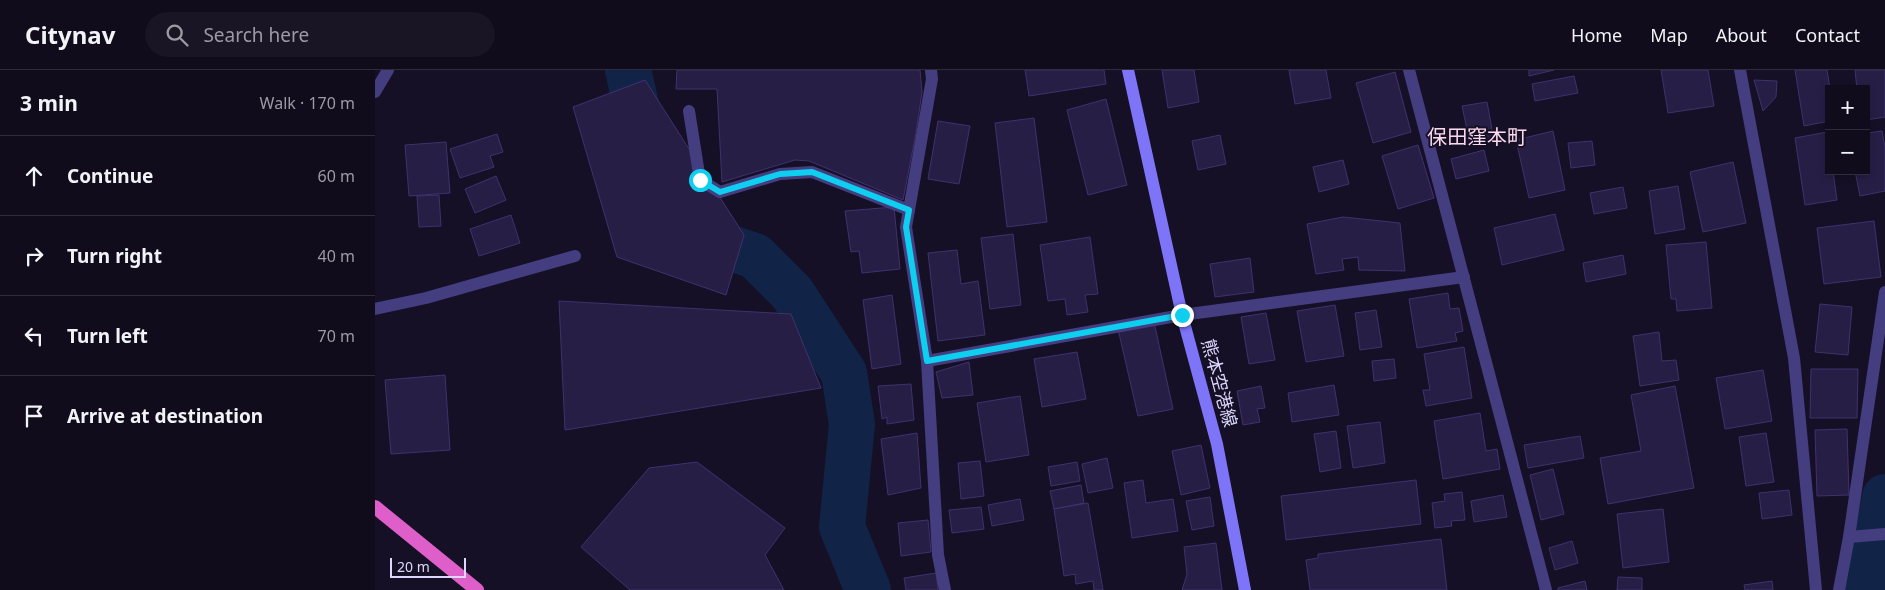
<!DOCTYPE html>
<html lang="en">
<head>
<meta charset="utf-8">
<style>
	body { margin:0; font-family:"Noto Sans","Noto Sans JP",sans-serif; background:#191525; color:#f1f3f6 }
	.controls { position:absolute; right:15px; top:15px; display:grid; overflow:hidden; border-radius:0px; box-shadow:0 2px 8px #0003 }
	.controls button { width:45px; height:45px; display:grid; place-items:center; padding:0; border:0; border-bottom:1px solid #302c3b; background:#100c1c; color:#f1f3f6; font:25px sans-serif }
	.scale { position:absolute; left:15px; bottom:12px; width:76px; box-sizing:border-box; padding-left:5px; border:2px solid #ddd7fd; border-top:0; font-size:14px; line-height:18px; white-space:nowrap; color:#ddd7fd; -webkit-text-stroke:4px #151025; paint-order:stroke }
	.stop { position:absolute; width:15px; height:15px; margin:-11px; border:4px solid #0fcff1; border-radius:50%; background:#fff }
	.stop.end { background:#0fcff1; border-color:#fff; box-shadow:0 1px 5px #0008 }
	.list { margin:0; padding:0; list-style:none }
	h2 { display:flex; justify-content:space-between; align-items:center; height:65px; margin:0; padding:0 20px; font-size:21px }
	h2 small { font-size:16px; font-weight:400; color:#9c9ba3 }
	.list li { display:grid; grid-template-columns:32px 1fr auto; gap:15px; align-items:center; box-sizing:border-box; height:80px; padding:0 20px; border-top:1px solid #302c3b }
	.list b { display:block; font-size:19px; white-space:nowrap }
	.list em { font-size:16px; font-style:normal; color:#9c9ba3 }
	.icon { flex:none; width:28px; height:28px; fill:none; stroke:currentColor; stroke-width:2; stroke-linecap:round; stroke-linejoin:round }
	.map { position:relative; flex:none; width:1510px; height:520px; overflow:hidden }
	header { display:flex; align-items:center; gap:30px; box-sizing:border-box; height:70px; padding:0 25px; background:#100c1c; border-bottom:1px solid #302c3b }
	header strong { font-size:24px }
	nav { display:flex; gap:28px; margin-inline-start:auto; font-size:18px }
	.search { width:350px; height:45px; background:#191525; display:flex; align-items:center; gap:12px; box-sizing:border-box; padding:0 18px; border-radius:28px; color:#9c9ba3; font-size:19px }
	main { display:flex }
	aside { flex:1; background:#100c1c }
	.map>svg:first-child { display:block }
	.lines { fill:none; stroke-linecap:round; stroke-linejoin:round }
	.river { stroke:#112448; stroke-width:46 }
	.building { fill:#271e45; stroke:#40316f }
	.minor { stroke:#443e81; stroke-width:12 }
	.tertiary { stroke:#443e81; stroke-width:12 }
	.secondary { stroke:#7d74f7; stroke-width:12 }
	.trunk { stroke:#de5fc9; stroke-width:14 }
	.route { stroke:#0fcff1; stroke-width:6 }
	.labels { text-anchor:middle; stroke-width:4; stroke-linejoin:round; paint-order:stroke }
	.street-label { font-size:18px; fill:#ddd7fd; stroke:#151025 }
	.quarter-label { font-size:20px; fill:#fdd9ee; stroke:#151025 }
</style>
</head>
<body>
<header>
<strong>Citynav</strong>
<div class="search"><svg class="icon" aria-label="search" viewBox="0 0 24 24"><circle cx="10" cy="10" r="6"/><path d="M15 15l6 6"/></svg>Search here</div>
<nav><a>Home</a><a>Map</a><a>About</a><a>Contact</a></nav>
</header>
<main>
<aside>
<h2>3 min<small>Walk · 170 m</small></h2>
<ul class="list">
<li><svg class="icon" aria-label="ahead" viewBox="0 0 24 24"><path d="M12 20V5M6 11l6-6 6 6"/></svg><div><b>Continue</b></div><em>60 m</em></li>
<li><svg class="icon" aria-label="right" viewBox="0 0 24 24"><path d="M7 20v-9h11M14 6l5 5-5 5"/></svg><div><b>Turn right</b></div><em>40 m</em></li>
<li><svg class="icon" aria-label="left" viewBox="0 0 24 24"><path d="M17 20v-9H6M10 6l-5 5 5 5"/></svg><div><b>Turn left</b></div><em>70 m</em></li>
<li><svg class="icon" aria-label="arrive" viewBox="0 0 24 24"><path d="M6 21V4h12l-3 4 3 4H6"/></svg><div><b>Arrive at destination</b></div></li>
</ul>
</aside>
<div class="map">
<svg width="1510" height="520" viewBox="0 0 1510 520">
	<rect width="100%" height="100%" fill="#151025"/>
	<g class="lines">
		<g class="river">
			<path d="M253,0L271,78"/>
			<path d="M306,159L308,162L380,186L417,223L469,303L477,354L467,457L493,520"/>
			<path d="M1493,520L1510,427"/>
		</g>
	</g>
	<g class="building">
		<path d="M302,0H545L547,22L541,63L528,130L434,91L420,90L347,112L342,19H301Z"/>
		<path d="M650,0H729L731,14L654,26Z"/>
		<path d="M787,0H819L824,32L793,38Z"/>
		<path d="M914,0H951L956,28L920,34Z"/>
		<path d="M1154,0H1179L1154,6Z"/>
		<path d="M1286,0H1333L1339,36L1293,43Z"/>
		<path d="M1420,0H1452L1455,19H1454V51L1429,56Z"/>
		<path d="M1480,0H1510V47L1491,50V19H1482Z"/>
		<path d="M1020,2L1036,62L998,73L981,13Z"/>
		<path d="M1199,6L1203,23L1160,31L1157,14Z"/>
		<path d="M270,10L369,165L351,225L242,187L198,37Z"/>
		<path d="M1379,10L1402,11L1401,27L1388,41Z"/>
		<path d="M731,29L752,115L713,125L692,40Z"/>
		<path d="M1112,32L1119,70L1095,74L1087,36Z"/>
		<path d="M659,48L672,152L632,157L620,53Z"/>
		<path d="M563,51L595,56L584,114L553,109Z"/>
		<path d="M1178,61L1190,120L1154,128L1141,70Z"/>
		<path d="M1507,61L1510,77V121L1485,126L1480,101H1491V63Z"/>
		<path d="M1452,62L1454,101H1458L1462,130L1430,135L1420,68Z"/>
		<path d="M122,64L128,82L115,86L119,97L85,108L75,79Z"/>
		<path d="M845,65L851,94L823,100L817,71Z"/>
		<path d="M1217,71L1220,95L1196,98L1193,73Z"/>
		<path d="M71,72L75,123L34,126L30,75Z"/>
		<path d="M1043,75L1059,128L1023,139L1007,86Z"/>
		<path d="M1109,80L1114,101L1081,109L1076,89Z"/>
		<path d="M968,90L974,114L944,122L938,97Z"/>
		<path d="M1358,92L1371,153L1328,162L1315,102Z"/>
		<path d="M121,106L131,130L100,143L90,119Z"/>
		<path d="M1303,116L1310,159L1280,164L1274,121Z"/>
		<path d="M1248,117L1252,138L1219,144L1215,123Z"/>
		<path d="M64,125L66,156L44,157L42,126Z"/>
		<path d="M519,137L525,199L487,203L484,181L476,182L470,141Z"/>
		<path d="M1180,144L1189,180L1127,195L1119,158Z"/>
		<path d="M136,145L145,173L104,186L95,159Z"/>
		<path d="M968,147L1025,153L1030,201L984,200L983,187L967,189L969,200L941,204L932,154Z"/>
		<path d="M1499,151L1506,207L1449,214L1442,158Z"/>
		<path d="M638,164L646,235L615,239L606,168Z"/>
		<path d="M715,167L723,224L710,225L713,242L692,245L690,229L673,231L665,175Z"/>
		<path d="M1331,172L1337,238L1302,241L1301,229H1296L1291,175Z"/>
		<path d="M582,180L586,214L603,211L610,265L563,271L553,183Z"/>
		<path d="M1248,185L1251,204L1211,212L1208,193Z"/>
		<path d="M875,188L879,222L840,227L835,194Z"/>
		<path d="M1073,223L1075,239L1084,238L1088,261L1080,263L1082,271L1042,278L1034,229Z"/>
		<path d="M517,225L526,294L497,299L488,230Z"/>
		<path d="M184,231L416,244L446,318L190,360Z"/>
		<path d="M1445,234L1477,237L1473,285L1440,282Z"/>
		<path d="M960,235L969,286L931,292L922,241Z"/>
		<path d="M1001,240L1007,277L985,280L980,243Z"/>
		<path d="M891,243L900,290L874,294L866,247Z"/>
		<path d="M779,252L798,339L763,346L743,259Z"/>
		<path d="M1284,262L1287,291L1301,290L1304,310L1265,316L1258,266Z"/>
		<path d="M1089,277L1097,328L1051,336L1048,320H1055L1049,284Z"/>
		<path d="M702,282L711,329L667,337L659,289Z"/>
		<path d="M1019,289L1021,308L999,311L997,291Z"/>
		<path d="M594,292L598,325L567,328L561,302Z"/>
		<path d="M1436,299H1483L1482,348H1435Z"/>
		<path d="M1388,300L1397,351L1350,359L1341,308Z"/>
		<path d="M70,305L75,380L16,384L10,310Z"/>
		<path d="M536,314L539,350L512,354V347L507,349L503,316Z"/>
		<path d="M959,315L964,345L917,352L913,323Z"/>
		<path d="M886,316L890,338L882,339L885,352L868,355L862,321Z"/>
		<path d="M1300,316L1319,418L1233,434L1225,388L1266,381L1256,325Z"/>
		<path d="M645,326L654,385L611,392L602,333Z"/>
		<path d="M1105,343L1111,381L1122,379L1125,399L1068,409L1059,351Z"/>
		<path d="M1005,352L1010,393L978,398L972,356Z"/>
		<path d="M1472,359L1474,425L1442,426L1440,360Z"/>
		<path d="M961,361L966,398L945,402L939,364Z"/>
		<path d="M542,363L546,418L513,425L506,369Z"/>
		<path d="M1391,363L1399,412L1371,416L1364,367Z"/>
		<path d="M1205,366L1209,388L1153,398L1149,375Z"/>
		<path d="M826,375L835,418L806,425L797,381Z"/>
		<path d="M732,388L738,418L713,423L707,394Z"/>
		<path d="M605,391L609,426L586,429L583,393Z"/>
		<path d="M322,392L410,458L390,485L409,520H255L206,477L274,398Z"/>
		<path d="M702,392L705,411L676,416L673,397Z"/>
		<path d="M1178,399L1189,444L1166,450L1155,405Z"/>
		<path d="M768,410L771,433L798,429L803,461L757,468L749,413Z"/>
		<path d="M1041,410L1046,454L911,470L906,426Z"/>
		<path d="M706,415L709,433L679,439L675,421Z"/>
		<path d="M1414,420L1417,445L1387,449L1384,423Z"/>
		<path d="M1087,422L1090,450L1076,451L1077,456L1060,458L1057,433L1070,431L1069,424Z"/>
		<path d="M1128,425L1132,447L1099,452L1096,431Z"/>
		<path d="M835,427L839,456L817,460L811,431Z"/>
		<path d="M645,429L649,450L617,456L613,435Z"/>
		<path d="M713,433L728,520H719L718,511L701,514L700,504L689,506L679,439Z"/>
		<path d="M606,437L609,459L577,463L574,440Z"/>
		<path d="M1288,439L1294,492L1248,498L1242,444Z"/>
		<path d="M553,450L556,482L526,486L523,453Z"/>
		<path d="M1066,469L1072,520H935L931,490L943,488V484Z"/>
		<path d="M1197,471L1203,493L1180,500L1174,478Z"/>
		<path d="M841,473L847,520H807L812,504L809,477Z"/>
		<path d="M561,503L563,520H531L529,508Z"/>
		<path d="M1243,507L1267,508V520H1242Z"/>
		<path d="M1210,511L1212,520H1183V518Z"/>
		<path d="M1397,511L1398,520H1370L1369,515Z"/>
	</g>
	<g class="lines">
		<g class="minor">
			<path d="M556,0L557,9L531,157L552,291L563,485L570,520"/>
			<path d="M1034,0L1171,520"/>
			<path d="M1365,0L1419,288L1441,520"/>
			<path d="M314,41L325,110L345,122L405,104L437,102L534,140"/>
			<path d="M0,239L51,228L200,186"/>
			<path d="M552,291L807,245L1089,207"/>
			<path d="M1474,467L1510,464"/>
			<path d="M1464,520L1474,467L1510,222"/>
		</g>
		<path class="tertiary" d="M0,22L13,0"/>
		<path class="secondary" d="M753,0L807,245L842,374L870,520"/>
		<path class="trunk" d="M0,437L102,520"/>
	</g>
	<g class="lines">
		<path class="route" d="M325,110L345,122L405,104L437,102L534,140L531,157L552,291L807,245"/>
	</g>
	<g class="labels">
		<g class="street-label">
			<text transform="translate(844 313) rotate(75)" y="6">熊本空港線</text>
		</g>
		<g class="quarter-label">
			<text x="1102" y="74">保田窪本町</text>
		</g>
	</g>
</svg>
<div class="controls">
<button>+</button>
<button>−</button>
</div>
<div class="scale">20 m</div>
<div class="stop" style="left:325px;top:110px"></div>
<div class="stop end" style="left:807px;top:245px"></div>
</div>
</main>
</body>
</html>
